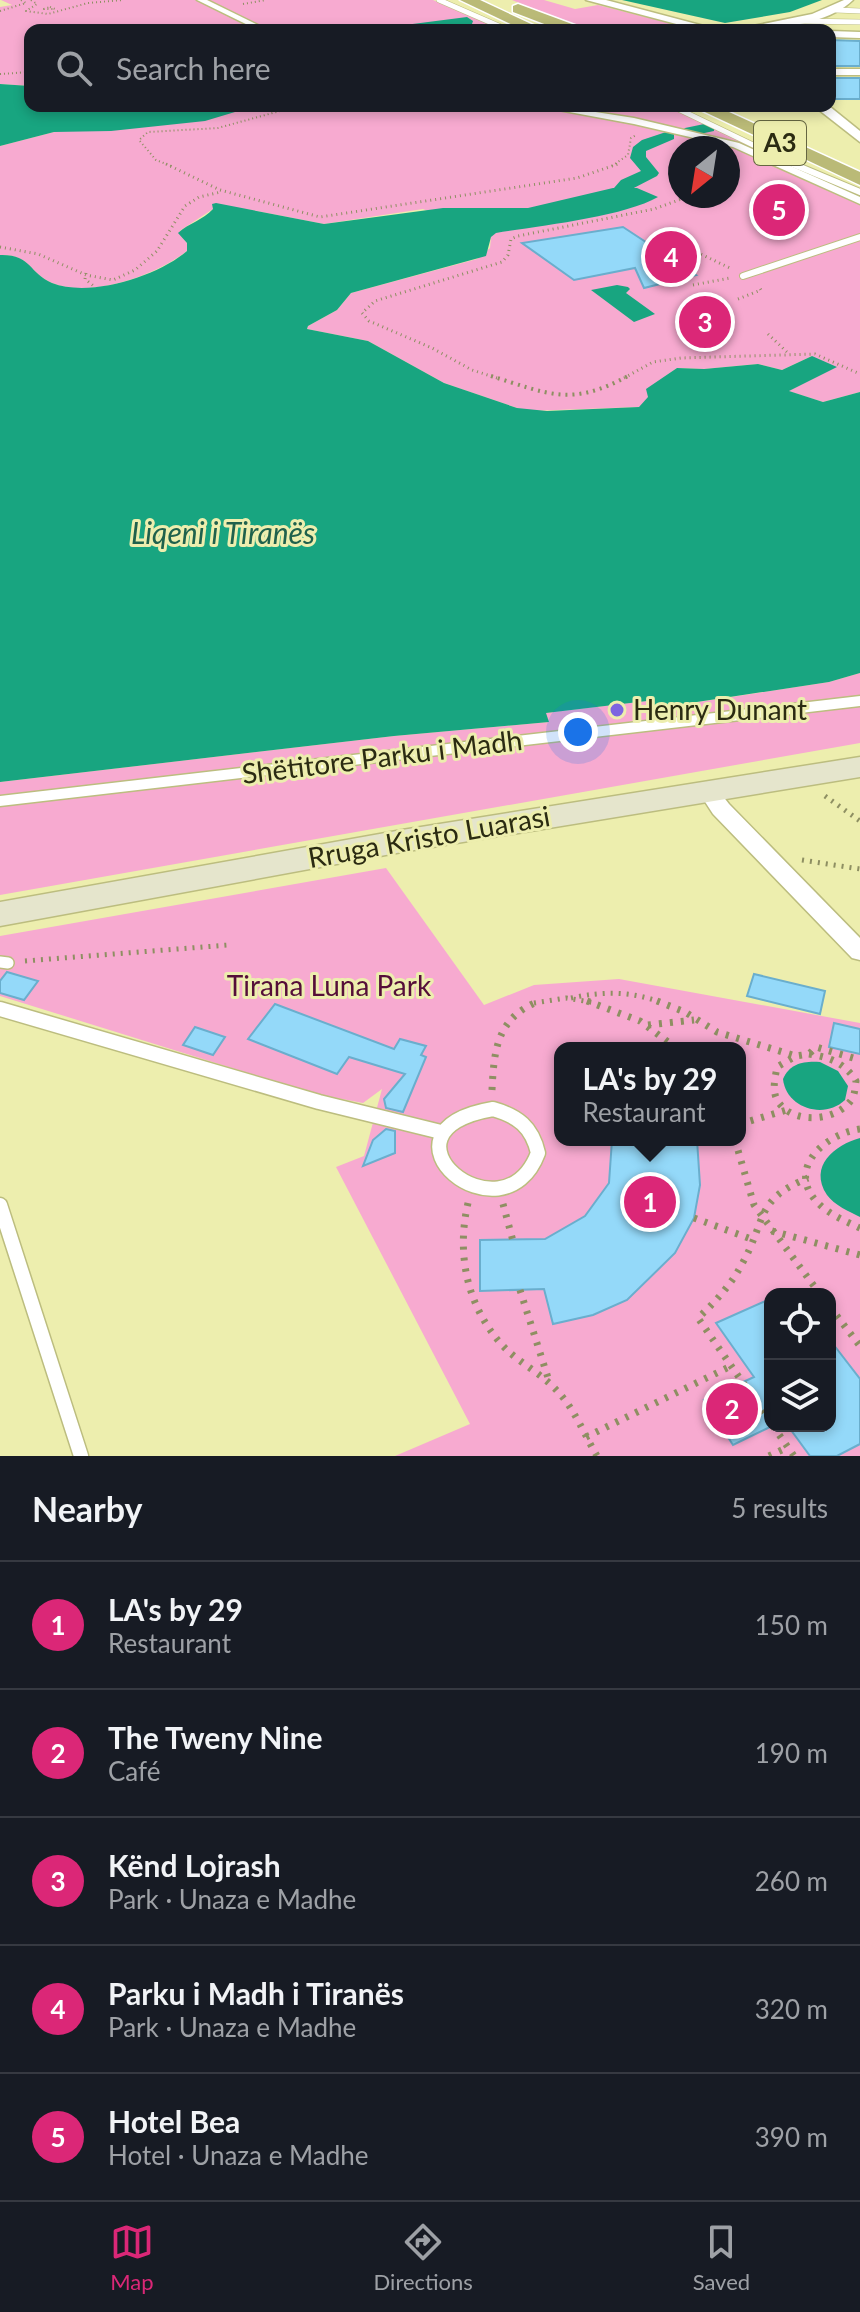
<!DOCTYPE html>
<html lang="en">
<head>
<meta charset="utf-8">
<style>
	body { margin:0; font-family:Lato,sans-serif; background:#20242c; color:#f1f3f6 }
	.controls { position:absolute; right:24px; bottom:24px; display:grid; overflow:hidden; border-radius:16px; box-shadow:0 4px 12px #0003 }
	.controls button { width:72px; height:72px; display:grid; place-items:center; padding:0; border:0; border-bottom:2px solid #363941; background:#171b24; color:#f1f3f6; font:40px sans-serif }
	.compass { position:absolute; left:668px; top:136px; width:72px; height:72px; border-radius:50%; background:#171b24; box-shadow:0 4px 12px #0003; rotate:210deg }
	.you { position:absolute; left:578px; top:732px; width:28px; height:28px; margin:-20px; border:6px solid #fff; border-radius:50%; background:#1a73e8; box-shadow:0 0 0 12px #1a73e833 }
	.badge { display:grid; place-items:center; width:52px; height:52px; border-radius:50%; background:#db2777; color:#fff; font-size:26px; font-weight:700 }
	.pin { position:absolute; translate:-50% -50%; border:4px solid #fff; box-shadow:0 2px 8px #0006 }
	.popup { position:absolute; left:554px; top:1042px; width:192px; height:104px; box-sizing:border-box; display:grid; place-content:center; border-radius:16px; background:#171b24; filter:drop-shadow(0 2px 6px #0005); font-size:26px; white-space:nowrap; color:#9ea1a6 }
	.popup b { font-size:30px; color:#f1f3f6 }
	.popup::after { content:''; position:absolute; left:50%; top:100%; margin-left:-16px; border:16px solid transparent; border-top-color:#171b24 }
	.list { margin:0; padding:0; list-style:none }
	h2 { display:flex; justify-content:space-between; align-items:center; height:104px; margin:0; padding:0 32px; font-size:34px }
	h2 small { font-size:26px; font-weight:400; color:#9ea1a6 }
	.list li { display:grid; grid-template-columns:52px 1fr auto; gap:24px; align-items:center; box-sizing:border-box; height:128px; padding:0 32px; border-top:2px solid #363941 }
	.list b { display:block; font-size:30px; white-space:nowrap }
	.list p { margin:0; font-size:26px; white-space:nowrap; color:#9ea1a6 }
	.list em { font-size:26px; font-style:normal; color:#9ea1a6 }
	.icon { flex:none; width:44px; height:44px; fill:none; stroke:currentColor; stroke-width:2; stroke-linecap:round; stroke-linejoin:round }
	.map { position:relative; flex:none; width:860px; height:1456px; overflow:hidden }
	.search { position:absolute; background:#171b24; box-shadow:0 4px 12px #0003; left:24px; right:24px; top:24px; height:88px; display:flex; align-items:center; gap:20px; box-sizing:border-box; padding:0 28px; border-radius:16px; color:#9ea1a6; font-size:30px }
	.sheet { height:744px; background:#171b24 }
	nav { display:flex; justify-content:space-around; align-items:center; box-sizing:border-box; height:112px; border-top:2px solid #363941; background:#171b24; font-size:22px; color:#9ea1a6 }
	nav a { display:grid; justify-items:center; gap:4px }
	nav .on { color:#db2777 }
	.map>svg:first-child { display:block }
	.green { fill:#f7aad0; fill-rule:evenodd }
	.water { fill:#18a580 }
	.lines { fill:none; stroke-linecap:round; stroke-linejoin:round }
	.canal { fill:#18a580; fill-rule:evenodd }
	.building { fill:#94d9f9; stroke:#6aaecd; stroke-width:2 }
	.service-far3-casing { stroke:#bcbd7f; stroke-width:6 }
	.service-far2-casing { stroke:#bcbd7f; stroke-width:8 }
	.service-far1-casing { stroke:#bcbd7f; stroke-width:14 }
	.service-casing { stroke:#bcbd7f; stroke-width:17 }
	.pedestrian-casing { stroke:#bcbd7f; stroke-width:3 }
	.minor-casing { stroke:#bcbd7f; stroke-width:3 }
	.tertiary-casing { stroke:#bcbd7f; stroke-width:3 }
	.secondary-casing { stroke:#bcbd7f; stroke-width:3 }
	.trunk-casing { stroke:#fff; stroke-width:3 }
	.path-far4 { stroke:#8e8f62; stroke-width:2; stroke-dasharray:1 3; stroke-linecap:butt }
	.path-far3 { stroke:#8e8f62; stroke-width:3; stroke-dasharray:1 4; stroke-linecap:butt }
	.path-far2 { stroke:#8e8f62; stroke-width:4; stroke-dasharray:2 5; stroke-linecap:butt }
	.path-far1 { stroke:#8e8f62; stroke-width:5; stroke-dasharray:2 6; stroke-linecap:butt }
	.path { stroke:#8e8f62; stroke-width:7; stroke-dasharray:3 8; stroke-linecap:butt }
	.service-far3 { stroke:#fff; stroke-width:5 }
	.service-far2 { stroke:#fff; stroke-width:6 }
	.service-far1 { stroke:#fff; stroke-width:11 }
	.service { stroke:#fff; stroke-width:14 }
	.pedestrian { fill:#fff; fill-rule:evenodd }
	.minor { fill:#fff; fill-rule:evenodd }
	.tertiary { fill:#fff; fill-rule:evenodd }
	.secondary { fill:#e5e5cc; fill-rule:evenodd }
	.trunk { fill:#baba77; fill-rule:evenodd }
	.poi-dot { fill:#7d65e0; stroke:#edeeae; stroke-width:3 }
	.labels { text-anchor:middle; stroke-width:6; stroke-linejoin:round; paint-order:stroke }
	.shield { fill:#edeeae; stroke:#656641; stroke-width:2 }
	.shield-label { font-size:26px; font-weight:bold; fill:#2b2b12 }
	.poi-label { font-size:28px; fill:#2b2b12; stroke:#edeeae; text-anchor:start }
	.street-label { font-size:28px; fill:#2b2b12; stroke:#edeeae }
	.park-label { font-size:28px; fill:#550e39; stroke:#edeeae }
	.water-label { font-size:30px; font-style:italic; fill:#1f614c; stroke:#edeeae }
</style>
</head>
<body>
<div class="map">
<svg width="860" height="1456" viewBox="0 0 860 1456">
	<rect width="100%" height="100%" fill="#edeeae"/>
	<g class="green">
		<path d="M1,0H433L503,30H30V86L0,84V7L12,5Z"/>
		<path d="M512,0H544L575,9L598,5L696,30H584Z"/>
		<path d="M58,106H666L860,198V392L823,402L788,391L820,374L812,356L782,370L758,364L704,369L677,368L659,381L645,404L639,407L529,411L517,408L444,383L368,341L307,329L308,326L337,310L351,293L477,259L490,248L491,237L423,209L324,224L246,209H213L181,230L179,233L187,243V251C156,275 91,299 52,283C29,273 30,254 0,255V146L54,132ZM680,148H728V196H680Z"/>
		<path d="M860,673V743L0,895V782L394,736L549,722L545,713L647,701L652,709L829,682Z"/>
		<path d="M386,868L484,1005L534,985L619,979L860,1023V1456H395L470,1424L336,1167L364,1156L382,1089L363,1103L316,1094L0,996V936ZM560,1048H740V1140H560ZM770,1294H830V1426H770Z"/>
	</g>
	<g class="water">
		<path d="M622,0H822L790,12L725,23Z"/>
		<path d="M0,84L30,86V106H255L205,121L111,131L54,132L0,146Z"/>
		<path d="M613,188H637L658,197C623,217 538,226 496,233L491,237L486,256L351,293L337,310L308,326L307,329L368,341L444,383L517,408L547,411L639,407L648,397L646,389L677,368L704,369L758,364L782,370L812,356L837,367L789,391L823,402L860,392V673L829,682L651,709L647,701L546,713L549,722L394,736L0,782V255C31,254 29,273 52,283C90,298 158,276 187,251V243L178,233C189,223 203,220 213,209L212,204L216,203L324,224L443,208H528Z"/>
		<path d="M617,285L628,287L630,289L626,293L655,314L634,322L591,290Z"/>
		<path d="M820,1062L838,1071L848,1086L845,1100C824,1120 786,1108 783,1079C790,1063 804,1061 820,1062Z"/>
		<path d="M860,1138V1217C850,1212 834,1205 827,1195C808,1166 835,1145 860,1138Z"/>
	</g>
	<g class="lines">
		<g class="canal">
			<path d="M467,17L473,21L472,24L427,30H391L397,26Z"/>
			<path d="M709,123L714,125V131L690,136L682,131L685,128Z"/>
			<path d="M669,131L674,133V139L646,151V157L659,173L657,176L628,191H616L614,188L621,180L641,171L630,158L633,147L642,140Z"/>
		</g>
	</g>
	<g class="building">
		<path d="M830,40L860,41V66H830Z"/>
		<rect x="830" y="78" width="30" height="21"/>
		<path d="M623,227L696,275L644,288L635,268L574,280L522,243Z"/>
		<path d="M7,972L38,981L24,1000L0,993V981Z"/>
		<path d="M754,974L825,991L820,1014L747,996Z"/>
		<path d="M275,1004L394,1049L400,1039L426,1046L421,1055L426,1057L403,1112L386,1108L384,1099L405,1074L349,1057L337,1074L248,1039Z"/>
		<path d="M834,1023L860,1029V1054L829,1047Z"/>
		<path d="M195,1027L225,1037L213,1055L183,1045Z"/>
		<path d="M386,1129L395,1131V1153L363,1166L373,1140Z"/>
		<path d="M612,1140H697L700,1185L694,1218L675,1253L627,1300L593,1315L553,1324L544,1289L480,1291V1240L545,1239L585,1216L609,1183Z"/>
		<path d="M770,1299V1427L733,1445L704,1400L754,1377L716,1323Z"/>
		<path d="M830,1340L860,1379V1444L837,1456H810L788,1426H830Z"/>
	</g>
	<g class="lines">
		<defs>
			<g id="service-far3">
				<path d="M439,0L508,30"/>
				<path d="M836,10L860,11"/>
				<path d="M798,21L860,22"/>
				<path d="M672,106L797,166"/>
			</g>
			<g id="service-far2">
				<path d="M793,164L860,192"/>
				<path d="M743,276L860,237"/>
			</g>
			<path id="service-far1" d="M0,962L8,963"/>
			<g id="service">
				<path d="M0,1009L319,1102L441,1132"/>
				<path d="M493,1109C518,1116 532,1127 538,1153C503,1246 364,1131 493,1109Z"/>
				<path d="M0,1205L81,1456"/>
			</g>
			<g id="pedestrian">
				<path d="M197,0H207L268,30H258Z"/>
				<path d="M537,106H557L634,118L739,143L860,197V204L733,147L634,124Z"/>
				<path d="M860,696V706L0,806V796Z"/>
			</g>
			<g id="minor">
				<path d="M844,0H853C827,26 769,30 733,30L812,14Z"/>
				<path d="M830,31L860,32V38L830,37Z"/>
				<rect x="830" y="69" width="30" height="6"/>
				<path d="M708,784L715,786L729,804L860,938V960L852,958L713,814L698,791Z"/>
			</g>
			<g id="tertiary">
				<path d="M586,0H606L719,30H699Z"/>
				<path d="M814,106H829L860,131V142Z"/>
			</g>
			<path id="secondary" d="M860,757V777L402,852L0,926V902L402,830Z"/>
			<g id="trunk">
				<path d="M460,0H480L544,30H523Z"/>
				<path d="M518,4L580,27L582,30H560L513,12V6Z"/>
				<path d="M692,106H716L860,172V185Z"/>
			</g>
		</defs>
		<use href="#service-far3" class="service-far3-casing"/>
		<use href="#service-far2" class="service-far2-casing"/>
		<use href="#service-far1" class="service-far1-casing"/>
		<use href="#service" class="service-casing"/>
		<use href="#pedestrian" class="pedestrian-casing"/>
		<use href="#minor" class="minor-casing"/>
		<use href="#tertiary" class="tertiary-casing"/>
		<use href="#secondary" class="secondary-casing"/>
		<use href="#trunk" class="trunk-casing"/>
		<g class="path-far4">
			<path d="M31,0L37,4L26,11L48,14L88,3L123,0"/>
			<path d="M243,4L266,0"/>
			<path d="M50,7L55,9H44Z"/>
			<path d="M0,11L26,3L21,0"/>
			<path d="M0,74L30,72"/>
			<path d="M171,166L156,160L139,140L148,132L218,128L298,106"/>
			<path d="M612,166L628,155L631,138L636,135"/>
		</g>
		<g class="path-far3">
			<path d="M166,164L220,190L320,217L577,178L618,164"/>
			<path d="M665,237L732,269"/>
			<path d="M0,247L38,254L86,275L113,280L135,270L157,251L185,206L199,197L221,192"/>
			<path d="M86,273L85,279L95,287"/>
			<path d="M693,285L730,278"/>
			<path d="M738,299L761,290L759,287"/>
			<path d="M768,334L788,353"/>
			<path d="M497,378L472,370L432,348L369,321L362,313L375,301L502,262L508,255L511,239L518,236L654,209L690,196"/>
			<path d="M624,378L653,362L681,358L815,354L860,374"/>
		</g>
		<path class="path-far2" d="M491,376C549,394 571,407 628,376"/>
		<g class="path-far1">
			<path d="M825,796L860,821"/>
			<path d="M802,860L860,869"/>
			<path d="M25,961L228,945"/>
			<path d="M571,998C604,991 631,991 663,1003"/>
			<path d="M534,1003L566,998L596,1003"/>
		</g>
		<g class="path">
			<path d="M587,1001L640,1021L676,1048"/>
			<path d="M657,1001L685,1012L717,1032L796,1056"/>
			<path d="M648,1025L694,1020"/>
			<path d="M810,1053L816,1047L860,1060"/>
			<path d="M809,1054C829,1057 845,1063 856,1081C855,1087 855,1094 852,1099C838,1121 795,1125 779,1103C771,1092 775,1079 777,1067L796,1056Z"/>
			<path d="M492,1090C494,1049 497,1018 539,1001"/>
			<path d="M740,1124L790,1109"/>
			<path d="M860,1129C827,1133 785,1168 817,1202C828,1214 845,1221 860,1228"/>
			<path d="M735,1140L754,1205L820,1294"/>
			<path d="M468,1203C456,1254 467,1307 503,1346C519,1363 543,1374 559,1393C575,1410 585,1436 597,1456"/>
			<path d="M503,1204L513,1241"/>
			<path d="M694,1218L754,1240"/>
			<path d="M772,1231L860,1255"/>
			<path d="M520,1290L550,1384"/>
			<path d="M830,1307L860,1346"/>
			<path d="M770,1422L698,1318C715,1302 731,1285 742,1264C767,1220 754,1200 808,1178"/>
			<path d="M773,1426L794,1456"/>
			<path d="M586,1437L731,1366"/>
			<path d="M769,1456L788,1447"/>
		</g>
		<use href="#service-far3" class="service-far3"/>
		<use href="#service-far2" class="service-far2"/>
		<use href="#service-far1" class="service-far1"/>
		<use href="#service" class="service"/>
		<use href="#pedestrian" class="pedestrian"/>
		<use href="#minor" class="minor"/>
		<use href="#tertiary" class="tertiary"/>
		<use href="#secondary" class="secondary"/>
		<use href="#trunk" class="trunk"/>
	</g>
	<circle class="poi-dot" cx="617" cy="710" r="8"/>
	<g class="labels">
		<rect class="shield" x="754" y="121" width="52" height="44" rx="6"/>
		<g class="shield-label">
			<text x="780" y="152">A3</text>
		</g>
		<g class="poi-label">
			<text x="633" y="720">Henry Dunant</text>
		</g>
		<g class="street-label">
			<text transform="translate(382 757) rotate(-7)" y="10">Shëtitore Parku i Madh</text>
			<text transform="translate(429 837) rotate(-10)" y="10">Rruga Kristo Luarasi</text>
		</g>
		<g class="park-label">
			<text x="329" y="996">Tirana Luna Park</text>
		</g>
		<g class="water-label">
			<text x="223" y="544">Liqeni i Tiranës</text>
		</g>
	</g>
</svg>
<div class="controls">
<button><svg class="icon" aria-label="locate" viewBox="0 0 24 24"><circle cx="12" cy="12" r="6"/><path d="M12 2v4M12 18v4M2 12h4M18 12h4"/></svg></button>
<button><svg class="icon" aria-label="layers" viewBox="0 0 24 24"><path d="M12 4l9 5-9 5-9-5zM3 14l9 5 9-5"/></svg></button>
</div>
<svg class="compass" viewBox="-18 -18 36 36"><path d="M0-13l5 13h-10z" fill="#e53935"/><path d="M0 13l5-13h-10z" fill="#9ea1a6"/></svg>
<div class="you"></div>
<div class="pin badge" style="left:650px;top:1202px">1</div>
<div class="popup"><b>LA's by 29</b>Restaurant</div>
<div class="pin badge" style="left:732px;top:1409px">2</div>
<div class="pin badge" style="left:705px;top:322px">3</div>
<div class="pin badge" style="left:671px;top:257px">4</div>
<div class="pin badge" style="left:779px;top:210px">5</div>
<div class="search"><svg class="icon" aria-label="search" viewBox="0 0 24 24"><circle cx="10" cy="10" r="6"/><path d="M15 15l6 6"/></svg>Search here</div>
</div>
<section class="sheet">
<h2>Nearby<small>5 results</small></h2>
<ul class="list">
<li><span class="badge">1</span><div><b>LA's by 29</b><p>Restaurant</p></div><em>150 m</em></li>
<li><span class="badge">2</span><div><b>The Tweny Nine</b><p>Café</p></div><em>190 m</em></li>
<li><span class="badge">3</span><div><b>Kënd Lojrash</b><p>Park · Unaza e Madhe</p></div><em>260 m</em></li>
<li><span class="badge">4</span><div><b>Parku i Madh i Tiranës</b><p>Park · Unaza e Madhe</p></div><em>320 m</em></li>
<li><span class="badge">5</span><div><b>Hotel Bea</b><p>Hotel · Unaza e Madhe</p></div><em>390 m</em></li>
</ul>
</section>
<nav>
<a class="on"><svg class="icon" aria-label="map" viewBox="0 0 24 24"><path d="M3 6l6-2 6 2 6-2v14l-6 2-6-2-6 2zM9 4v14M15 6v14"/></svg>Map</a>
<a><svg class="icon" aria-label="directions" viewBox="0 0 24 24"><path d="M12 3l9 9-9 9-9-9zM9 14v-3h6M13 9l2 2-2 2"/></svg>Directions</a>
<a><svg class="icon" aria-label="saved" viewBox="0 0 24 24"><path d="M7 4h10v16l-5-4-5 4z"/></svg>Saved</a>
</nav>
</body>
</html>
